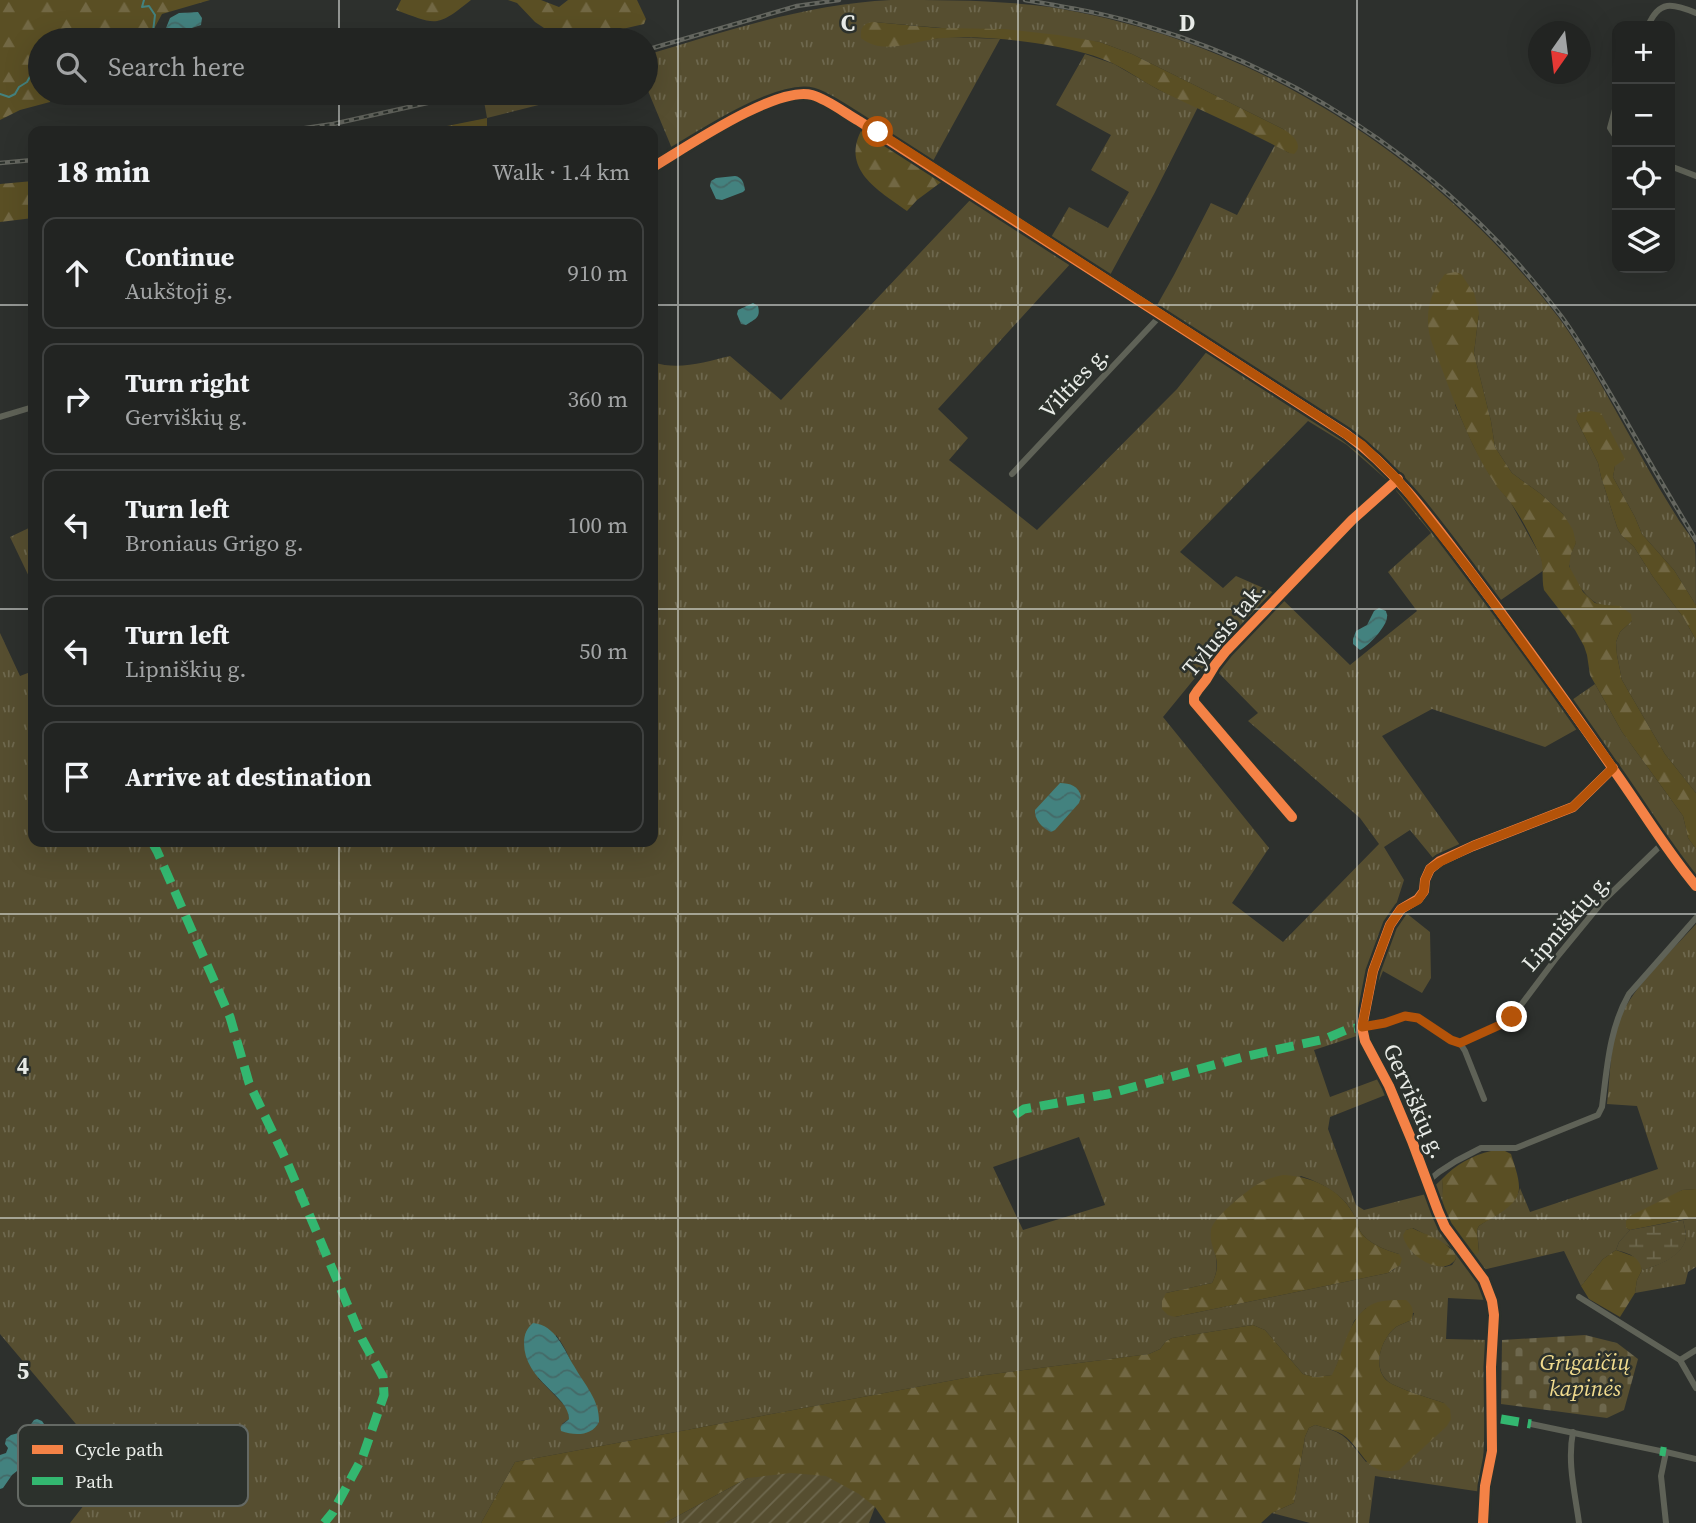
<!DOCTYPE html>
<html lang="en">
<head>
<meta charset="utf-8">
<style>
	body { margin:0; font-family:"Source Serif 4",serif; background:#2a2c2a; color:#f1f3f6 }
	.controls { position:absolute; right:21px; top:21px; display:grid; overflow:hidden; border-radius:14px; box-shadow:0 7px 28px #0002 }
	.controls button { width:63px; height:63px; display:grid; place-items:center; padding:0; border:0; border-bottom:2px solid #3f4140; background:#222422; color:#f1f3f6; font:35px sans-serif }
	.compass { position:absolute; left:1528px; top:21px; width:63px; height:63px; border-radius:50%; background:#222422; box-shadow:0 7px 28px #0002; rotate:194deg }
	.stop { position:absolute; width:21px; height:21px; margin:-16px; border:5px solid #b45309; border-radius:50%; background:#fff }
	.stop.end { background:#b45309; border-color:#fff; box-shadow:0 2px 7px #0008 }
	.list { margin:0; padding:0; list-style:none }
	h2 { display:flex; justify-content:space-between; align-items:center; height:91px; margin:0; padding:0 28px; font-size:30px }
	h2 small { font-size:23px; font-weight:400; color:#a2a4a5 }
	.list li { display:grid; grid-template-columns:46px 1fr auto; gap:21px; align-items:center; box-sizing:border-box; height:112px; margin:0 14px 14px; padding:0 14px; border:2px solid #3f4140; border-radius:14px }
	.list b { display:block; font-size:26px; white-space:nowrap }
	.list p { margin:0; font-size:23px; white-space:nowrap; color:#a2a4a5 }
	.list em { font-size:23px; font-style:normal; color:#a2a4a5 }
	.icon { flex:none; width:38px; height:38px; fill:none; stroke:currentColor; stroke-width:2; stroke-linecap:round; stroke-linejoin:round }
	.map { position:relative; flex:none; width:1696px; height:1523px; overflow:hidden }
	.search { position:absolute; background:#222422; box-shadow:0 7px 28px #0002; left:28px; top:28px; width:630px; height:77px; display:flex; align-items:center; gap:18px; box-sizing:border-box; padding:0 24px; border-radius:38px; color:#a2a4a5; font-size:26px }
	.panel { position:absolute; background:#222422; box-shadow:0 7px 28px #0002; left:28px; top:126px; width:630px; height:721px; border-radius:14px }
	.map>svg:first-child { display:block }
	.grass { fill:url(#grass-tufts); fill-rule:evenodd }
	.forest { fill:url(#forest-firs) }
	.wetland { fill:url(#wetland-marsh) }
	.cemetery { fill:url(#cemetery-stones) }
	.garden { fill:url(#garden-furrows) }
	.water { fill:url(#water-waves) }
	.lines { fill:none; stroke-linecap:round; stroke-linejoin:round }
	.stream { stroke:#43827f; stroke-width:2 }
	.street { stroke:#5f6257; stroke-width:6 }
	.rail-casing { stroke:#64665f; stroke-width:4.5 }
	.rail { stroke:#2c312c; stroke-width:2; stroke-dasharray:5; stroke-linecap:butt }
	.quiet { stroke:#33b770; stroke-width:9; stroke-dasharray:18 9; stroke-linecap:butt }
	.cycleway-casing { stroke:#2c312c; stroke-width:15 }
	.cycleway { stroke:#f48246; stroke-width:10 }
	.route { stroke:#b45309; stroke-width:9 }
	.grid { fill:none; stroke:#e8ebe7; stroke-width:2; stroke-opacity:0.55 }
	.labels { text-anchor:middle; stroke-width:5; stroke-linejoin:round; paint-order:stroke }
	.street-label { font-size:23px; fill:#e8ebe7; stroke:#2c312c }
	.park-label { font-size:23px; font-style:italic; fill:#f0db8e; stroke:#2c312c }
	.key { fill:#2c312c; stroke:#646964; stroke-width:2 }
	.key-label { font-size:19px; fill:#e8ebe7 }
	.grid-label { font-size:23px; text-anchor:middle; font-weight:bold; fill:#e8ebe7; stroke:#2c312c; stroke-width:5; stroke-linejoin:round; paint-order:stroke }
</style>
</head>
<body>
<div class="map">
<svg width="1696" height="1523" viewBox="0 0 1696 1523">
	<defs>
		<pattern id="grass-tufts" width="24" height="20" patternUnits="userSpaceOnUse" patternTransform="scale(1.75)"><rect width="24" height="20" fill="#564e30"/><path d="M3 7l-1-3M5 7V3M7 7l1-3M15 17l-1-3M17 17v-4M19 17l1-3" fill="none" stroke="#6e684e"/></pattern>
		<pattern id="forest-firs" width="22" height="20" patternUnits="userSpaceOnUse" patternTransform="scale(1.75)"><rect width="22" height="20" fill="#5a4f24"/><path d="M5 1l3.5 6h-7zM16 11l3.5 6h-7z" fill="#726844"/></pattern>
		<pattern id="wetland-marsh" width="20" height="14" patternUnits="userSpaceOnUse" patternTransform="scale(1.75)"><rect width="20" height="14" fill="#564e30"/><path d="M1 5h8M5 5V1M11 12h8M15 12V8" fill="none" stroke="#6e684e"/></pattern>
		<pattern id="cemetery-stones" width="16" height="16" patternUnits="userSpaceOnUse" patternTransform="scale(1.75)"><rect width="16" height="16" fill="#564e30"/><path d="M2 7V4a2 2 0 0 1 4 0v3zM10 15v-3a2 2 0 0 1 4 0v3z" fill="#6e684e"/></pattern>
		<pattern id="garden-furrows" width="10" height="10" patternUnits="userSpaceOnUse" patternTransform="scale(1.75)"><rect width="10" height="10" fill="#564e30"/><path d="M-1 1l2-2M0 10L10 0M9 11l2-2" fill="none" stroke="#6e684e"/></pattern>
		<pattern id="water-waves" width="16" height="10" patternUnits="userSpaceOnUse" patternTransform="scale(1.75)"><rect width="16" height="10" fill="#43827f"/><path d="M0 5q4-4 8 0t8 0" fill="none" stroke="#446a68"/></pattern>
	</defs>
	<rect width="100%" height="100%" fill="#2d302d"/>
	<g class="grass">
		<path d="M891,0C944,0 997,0 1050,7C1252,39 1436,157 1559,318C1583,351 1602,386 1622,422C1640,454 1657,486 1677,517C1682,526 1691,535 1695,545C1696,555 1696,592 1696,605L1674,570L1642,534L1635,517L1613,477L1615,466L1576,419L1598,463L1601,477L1617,527L1621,535L1634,547L1653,577L1683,617L1696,640V793L1665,754L1622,680L1617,655L1616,642L1620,632L1632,621L1620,606C1613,606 1605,606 1598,604C1587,599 1570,576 1569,564C1569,556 1573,549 1576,543L1563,514L1541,494L1512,473L1495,447L1491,421L1474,353L1479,313L1455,405L1473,445L1493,481L1511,503L1541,557L1544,570L1498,602L1409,488L1384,459L1354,435L1156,307L1174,275L1211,203L1237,215L1275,145L1289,153L1285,130L1132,54L1100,42L874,22L932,39L946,37L1000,39L933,161L816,93L800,90L792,91L733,114L673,151L646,86V55C726,31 807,4 891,0Z"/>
		<path d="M1085,54L1114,64L1157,89L1198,107L1154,194L1109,277L1050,239L1069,207L1108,228L1129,192L1091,170L1111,135L1056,105Z"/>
		<path d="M514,93H586L487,118L484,101Z"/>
		<path d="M972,198L1072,262L938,409L968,438L949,460L1037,530L1177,389L1208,350L1354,444L1383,471L1461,565L1579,728L1545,747L1432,709L1382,736L1460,845L1433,858L1410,830L1384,847L1404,880L1396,905L1430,932L1431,978L1422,993L1383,971C1375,991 1364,1011 1369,1032L1314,1050L1330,1097L1381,1078L1388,1094L1330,1117L1328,1129L1356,1205L1364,1210L1426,1194L1442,1179L1444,1211L1449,1224L1460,1244L1479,1251L1477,1230L1479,1226C1494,1215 1515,1207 1520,1188L1530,1212L1658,1169L1637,1106L1607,1104C1610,1079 1610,1047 1618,1023C1630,989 1671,952 1696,924V1189L1682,1190L1626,1228L1630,1230L1619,1242L1616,1250L1603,1259L1581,1286L1564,1251L1474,1272L1487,1300L1448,1298L1446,1339L1488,1340L1482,1492L1375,1476L1369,1523H1310L1272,1513L1294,1503L1305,1437L1309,1428L1315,1425C1346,1433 1346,1437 1366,1462L1444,1403C1427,1397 1408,1392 1392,1384C1370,1372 1380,1339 1396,1327C1401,1324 1407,1322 1412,1320L1414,1313L1366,1308L1354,1321L1333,1375L1315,1377L1303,1374L1265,1330L1253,1325L1172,1338L1166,1341L1160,1349L1149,1354L970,1377L515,1462L481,1523H70L113,1468L0,1334V633L20,676L33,671V842H653V362C678,371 705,362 730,356L781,400ZM1308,421L1347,445L1388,481L1431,533L1388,572L1417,611L1350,665L1277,594L1236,576L1223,588L1180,552ZM1208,662L1258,713L1248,721L1360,818L1379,844L1283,942L1232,903L1269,848L1163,717ZM1079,1137L1105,1205L1023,1230L993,1167ZM1301,1176C1320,1182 1343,1194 1353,1213C1358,1222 1357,1230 1365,1237C1375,1246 1386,1250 1399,1254L1395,1269L1388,1273L1175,1317L1166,1293L1212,1283C1220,1268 1216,1256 1212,1240ZM1413,1228L1450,1247L1456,1259L1452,1265L1445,1267L1406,1230ZM556,1335C578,1363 579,1400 586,1433L562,1424L569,1419L568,1409L538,1378Z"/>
		<path d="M33,526V585L10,537Z"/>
		<path d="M1595,684L1622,732L1683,816L1688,838L1696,849V879L1668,842L1569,702Z"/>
		<path d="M1696,1217V1267L1688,1272L1685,1284L1635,1293L1637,1280L1642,1270C1659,1265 1683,1256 1686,1237C1686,1232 1684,1224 1683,1220Z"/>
	</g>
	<g class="forest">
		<path d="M0,0H210L162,14L148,40H40V93H51L50,102L20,110L0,120Z"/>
		<path d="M401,0H471C436,28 437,25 396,10Z"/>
		<path d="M508,0H541L559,7L568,0H637L646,19L644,24L575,40L559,38L535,22L517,3Z"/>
		<path d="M874,22L938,28L1004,29L1058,35L1100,42L1132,54L1285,130C1293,136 1304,145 1294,154L1289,153C1247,130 1202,111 1159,90C1143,82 1129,71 1112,63C1089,52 1060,47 1035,43C1006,39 973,36 944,38C918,39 884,57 861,38C860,28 863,23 874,22Z"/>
		<path d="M487,118V131H422Z"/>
		<path d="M863,127L944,180L917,200L907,211C878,190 839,169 863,127Z"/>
		<path d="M33,181V218L0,222V184Z"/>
		<path d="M1455,272L1461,274L1474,293L1479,313L1474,353L1491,421L1495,447L1512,473L1541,494L1563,514L1573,530L1576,543L1571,554L1569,566L1583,592L1595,603L1605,605L1620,606L1631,614L1632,621L1620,632L1616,642L1617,655L1622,680L1665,754L1696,793V849L1688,838L1683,816L1622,732L1590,675L1587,655L1584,646L1575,630L1544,590C1541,577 1545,566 1539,554C1531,536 1521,517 1510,502C1505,495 1498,489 1493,481C1471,447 1456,407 1442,369C1436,353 1427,336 1428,318C1428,301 1435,287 1445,274Z"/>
		<path d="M1591,411L1601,413L1625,459L1615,466L1613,477L1635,517L1642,534L1674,570L1696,605V640L1683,617L1653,577L1634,547L1621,535L1617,527L1601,477L1598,463L1576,419L1578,413Z"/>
		<path d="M1491,1151H1505L1511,1154C1514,1164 1519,1177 1519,1187C1520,1206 1492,1217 1479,1226L1477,1230L1479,1252L1477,1254L1471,1255C1458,1246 1448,1228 1444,1213C1442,1202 1443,1190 1442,1179C1455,1165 1473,1155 1491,1151Z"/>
		<path d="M1283,1175C1310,1176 1339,1188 1353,1213C1358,1221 1357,1230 1365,1237C1375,1246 1386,1250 1399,1254L1402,1259L1400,1265L1388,1273L1175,1317L1168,1315L1162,1309V1301L1166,1293L1212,1283C1225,1257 1208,1251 1211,1230C1213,1218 1242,1195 1253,1187C1262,1181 1272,1177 1283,1175Z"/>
		<path d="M1696,1189V1217L1630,1230L1626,1228V1221L1630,1216L1682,1190Z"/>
		<path d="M1412,1228C1426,1235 1453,1242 1456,1259C1442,1279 1405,1254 1403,1235L1406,1230Z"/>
		<path d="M1616,1250L1635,1257L1641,1262L1642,1270L1637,1280L1635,1293L1620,1317L1589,1299L1581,1286L1603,1259Z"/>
		<path d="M1406,1300C1413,1306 1414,1311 1412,1320C1407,1322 1401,1324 1396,1327C1380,1339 1370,1373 1392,1384C1408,1392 1427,1397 1444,1403L1450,1409L1451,1419L1447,1426L1399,1470C1367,1476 1365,1454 1346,1437C1337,1430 1325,1428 1315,1425L1309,1428L1305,1437L1294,1503L1272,1513L1261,1523H886L875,1507L748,1478L665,1523H481L515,1462L970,1377L1149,1354L1160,1349L1166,1341L1172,1338L1253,1325L1265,1330L1303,1374L1315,1377L1332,1375C1345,1351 1348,1311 1378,1302C1387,1300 1397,1300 1406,1300Z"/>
	</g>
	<path class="wetland" d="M1683,1220C1684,1225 1686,1232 1686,1237C1684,1256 1658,1266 1642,1270C1639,1256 1628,1253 1616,1250L1619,1242L1630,1230Z"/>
	<path class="cemetery" d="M1585,1335L1617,1343L1638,1359L1624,1410L1607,1418L1501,1404L1502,1340Z"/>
	<path class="garden" d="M791,1473L826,1476L859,1494L875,1507L869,1523H665L748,1478Z"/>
	<g class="water">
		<path d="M198,12L202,18L201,25L186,30L182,40H171L166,28L170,18L179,13Z"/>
		<path d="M735,176C742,177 744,183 745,190L743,192L722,200L716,199L710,186L711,181L716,178Z"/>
		<path d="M753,303L758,306C761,318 755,319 746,325L741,324L737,314L738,310Z"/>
		<path d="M1379,608L1386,611C1386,613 1388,615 1387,617C1387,626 1368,647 1360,650L1353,644V639L1356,631L1367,625L1374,611Z"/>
		<path d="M1060,783C1070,783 1079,786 1081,797L1079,803L1055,830L1051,832C1042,828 1034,819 1035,810Z"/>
		<path d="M533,1323C556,1325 564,1350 574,1366C584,1384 600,1400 599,1422C592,1436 575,1436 561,1431C559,1423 565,1424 569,1419C569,1395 524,1381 524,1343C524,1334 527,1328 533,1323Z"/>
		<path d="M37,1419L42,1421L44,1424C43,1431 38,1433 36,1440C33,1449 35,1461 32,1470L27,1473L17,1471L12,1475L3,1488L0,1489V1455L6,1453L8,1448L5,1444L6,1439L11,1435L26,1431L34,1420Z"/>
	</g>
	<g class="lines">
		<g class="stream">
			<path d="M144,0L142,7L149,6L155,15L152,40"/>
			<path d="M0,94L9,97L15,94L19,87L27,82L32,73L40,65"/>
		</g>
		<g class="street">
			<path d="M1648,26C1659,0 1672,3 1696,13"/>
			<path d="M1617,102L1610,128L1617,139"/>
			<path d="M1670,166L1696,176"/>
			<path d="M653,167C685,148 777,85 812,95C827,99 845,113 859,121L1346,434C1396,470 1433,522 1470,571C1519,636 1567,702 1613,769C1641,808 1665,849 1696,886"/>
			<path d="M0,417L33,407"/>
			<path d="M1012,474L1161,315"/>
			<path d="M1292,817L1194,702V696L1198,690L1206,680L1215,665L1226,651L1352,520L1398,479"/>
			<path d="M1362,1027L1385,1023L1405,1016L1418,1018L1451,1040L1460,1043L1465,1051L1484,1099"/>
			<path d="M1460,1043L1502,1024L1512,1017L1557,957L1603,901L1663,843"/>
			<path d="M1427,1182L1439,1172L1456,1161L1481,1148H1516L1598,1115L1602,1107C1607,1068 1609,1029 1629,994L1696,918"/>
			<path d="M1579,1297L1680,1360L1696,1388"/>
			<path d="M1680,1360L1696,1350"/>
			<path d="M1531,1424L1660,1451"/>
			<path d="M1573,1432C1567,1462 1575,1493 1579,1523"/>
			<path d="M1483,1523L1485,1486L1492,1451L1491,1367L1494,1315L1492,1301L1484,1280L1445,1227L1438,1211L1412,1141L1389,1086L1365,1041L1362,1027L1364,1017L1373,971L1390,925L1401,909L1418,899L1424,891L1425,880L1430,869L1440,861L1473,846L1573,807L1613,768"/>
			<path d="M1666,1523L1661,1476L1666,1452L1696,1459"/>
		</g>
		<defs>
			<g id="rail">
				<path d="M1025,0C1066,7 1109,14 1149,27C1314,76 1459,181 1562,317C1583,346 1600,377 1618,407C1644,452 1669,496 1696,540"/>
				<path d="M646,50L797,6L839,0"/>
				<path d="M462,101L496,93"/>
				<path d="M285,131L333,124L472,93"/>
				<path d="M0,163L33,160"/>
			</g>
		</defs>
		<use href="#rail" class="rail-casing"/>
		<use href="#rail" class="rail"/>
		<g class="quiet">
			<path d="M152,842L157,851L230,1017L249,1083L287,1162L362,1339L383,1377L384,1395L363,1456L333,1512L324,1523"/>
			<path d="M1015,1115L1024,1109L1108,1094L1243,1057L1325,1039L1346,1030L1362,1027"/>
			<path d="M1501,1419L1531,1424"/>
			<path d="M1660,1451L1666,1452"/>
		</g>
		<defs>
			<g id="cycleway">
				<path d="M653,167C685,148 777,85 812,95C827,99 845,113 859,121L1346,434C1396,470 1433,522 1470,571C1519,636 1567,702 1613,769C1641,808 1665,849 1696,886"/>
				<path d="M1292,817L1194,702V696L1198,690L1206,680L1215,665L1226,651L1352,520L1398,479"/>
				<path d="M1483,1523L1485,1486L1492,1451L1491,1367L1494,1315L1492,1301L1484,1280L1445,1227L1438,1211L1412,1141L1389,1086L1365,1041L1362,1027L1364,1017L1373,971L1390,925L1401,909L1418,899L1424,891L1425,880L1430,869L1440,861L1473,846L1573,807L1613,768"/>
			</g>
		</defs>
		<use href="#cycleway" class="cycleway-casing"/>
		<use href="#cycleway" class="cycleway"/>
	</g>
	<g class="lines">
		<path class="route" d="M878,132L1325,420L1362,445L1398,480L1470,571L1598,747L1613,768L1573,807L1473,846L1440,862L1430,869L1425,880L1424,891L1418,900L1401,909L1390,925L1373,971L1362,1027L1385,1023L1405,1016L1418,1018L1451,1040L1460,1043L1502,1024L1512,1017"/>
	</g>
	<path class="grid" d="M339,0V40M678,0V1523M1018,0V1523M1357,0V1523M339,93V131M0,305H33M653,305H1696M0,609H33M653,609H1696M339,842V1523M0,914H1696M0,1218H1696"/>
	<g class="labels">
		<g class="street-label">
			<text transform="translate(1074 382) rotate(-47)" y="8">Vilties g.</text>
			<text transform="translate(1224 629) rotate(-50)" y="8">Tylusis tak.</text>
			<text transform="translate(1566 922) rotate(-49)" y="8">Lipniškių g.</text>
			<text transform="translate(1415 1101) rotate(66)" y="8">Gerviškių g.</text>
		</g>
		<g class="park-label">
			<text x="1585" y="1370">Grigaičių<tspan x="1585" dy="26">kapinės</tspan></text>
		</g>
	</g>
	<rect x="18" y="1425" width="230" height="81" rx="10" class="key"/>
	<rect x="32" y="1445" width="31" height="9" fill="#f48246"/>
	<rect x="32" y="1477" width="31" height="8" fill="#33b770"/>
	<g class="key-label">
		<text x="75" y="1456">Cycle path</text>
		<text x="75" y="1488">Path</text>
	</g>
	<g class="grid-label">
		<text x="848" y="31">C</text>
		<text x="1187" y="31">D</text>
		<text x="23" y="1074">4</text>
		<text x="23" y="1379">5</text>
	</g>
</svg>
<div class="controls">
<button>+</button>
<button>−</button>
<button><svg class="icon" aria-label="locate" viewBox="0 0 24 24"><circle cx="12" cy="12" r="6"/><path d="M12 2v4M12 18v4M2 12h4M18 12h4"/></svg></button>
<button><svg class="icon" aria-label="layers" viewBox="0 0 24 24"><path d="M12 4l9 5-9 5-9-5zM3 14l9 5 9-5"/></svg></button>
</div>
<svg class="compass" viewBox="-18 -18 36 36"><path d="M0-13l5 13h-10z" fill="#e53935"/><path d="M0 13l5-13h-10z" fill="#a2a4a5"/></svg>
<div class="stop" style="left:878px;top:132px"></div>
<div class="stop end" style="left:1512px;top:1017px"></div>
<div class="search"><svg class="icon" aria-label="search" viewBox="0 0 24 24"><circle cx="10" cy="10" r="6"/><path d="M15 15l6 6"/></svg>Search here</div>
<section class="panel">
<h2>18 min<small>Walk · 1.4 km</small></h2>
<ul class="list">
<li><svg class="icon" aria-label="ahead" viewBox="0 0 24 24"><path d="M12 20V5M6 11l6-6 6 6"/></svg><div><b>Continue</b><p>Aukštoji g.</p></div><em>910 m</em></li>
<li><svg class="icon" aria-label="right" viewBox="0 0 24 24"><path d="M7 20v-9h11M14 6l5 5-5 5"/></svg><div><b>Turn right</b><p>Gerviškių g.</p></div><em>360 m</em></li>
<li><svg class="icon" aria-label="left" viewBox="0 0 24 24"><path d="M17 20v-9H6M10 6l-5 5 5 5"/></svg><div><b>Turn left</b><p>Broniaus Grigo g.</p></div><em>100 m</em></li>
<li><svg class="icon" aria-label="left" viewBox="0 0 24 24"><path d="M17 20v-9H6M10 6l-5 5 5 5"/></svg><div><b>Turn left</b><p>Lipniškių g.</p></div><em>50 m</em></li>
<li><svg class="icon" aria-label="arrive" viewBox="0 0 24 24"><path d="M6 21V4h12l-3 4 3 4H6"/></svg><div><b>Arrive at destination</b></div></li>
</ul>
</section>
</div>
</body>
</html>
